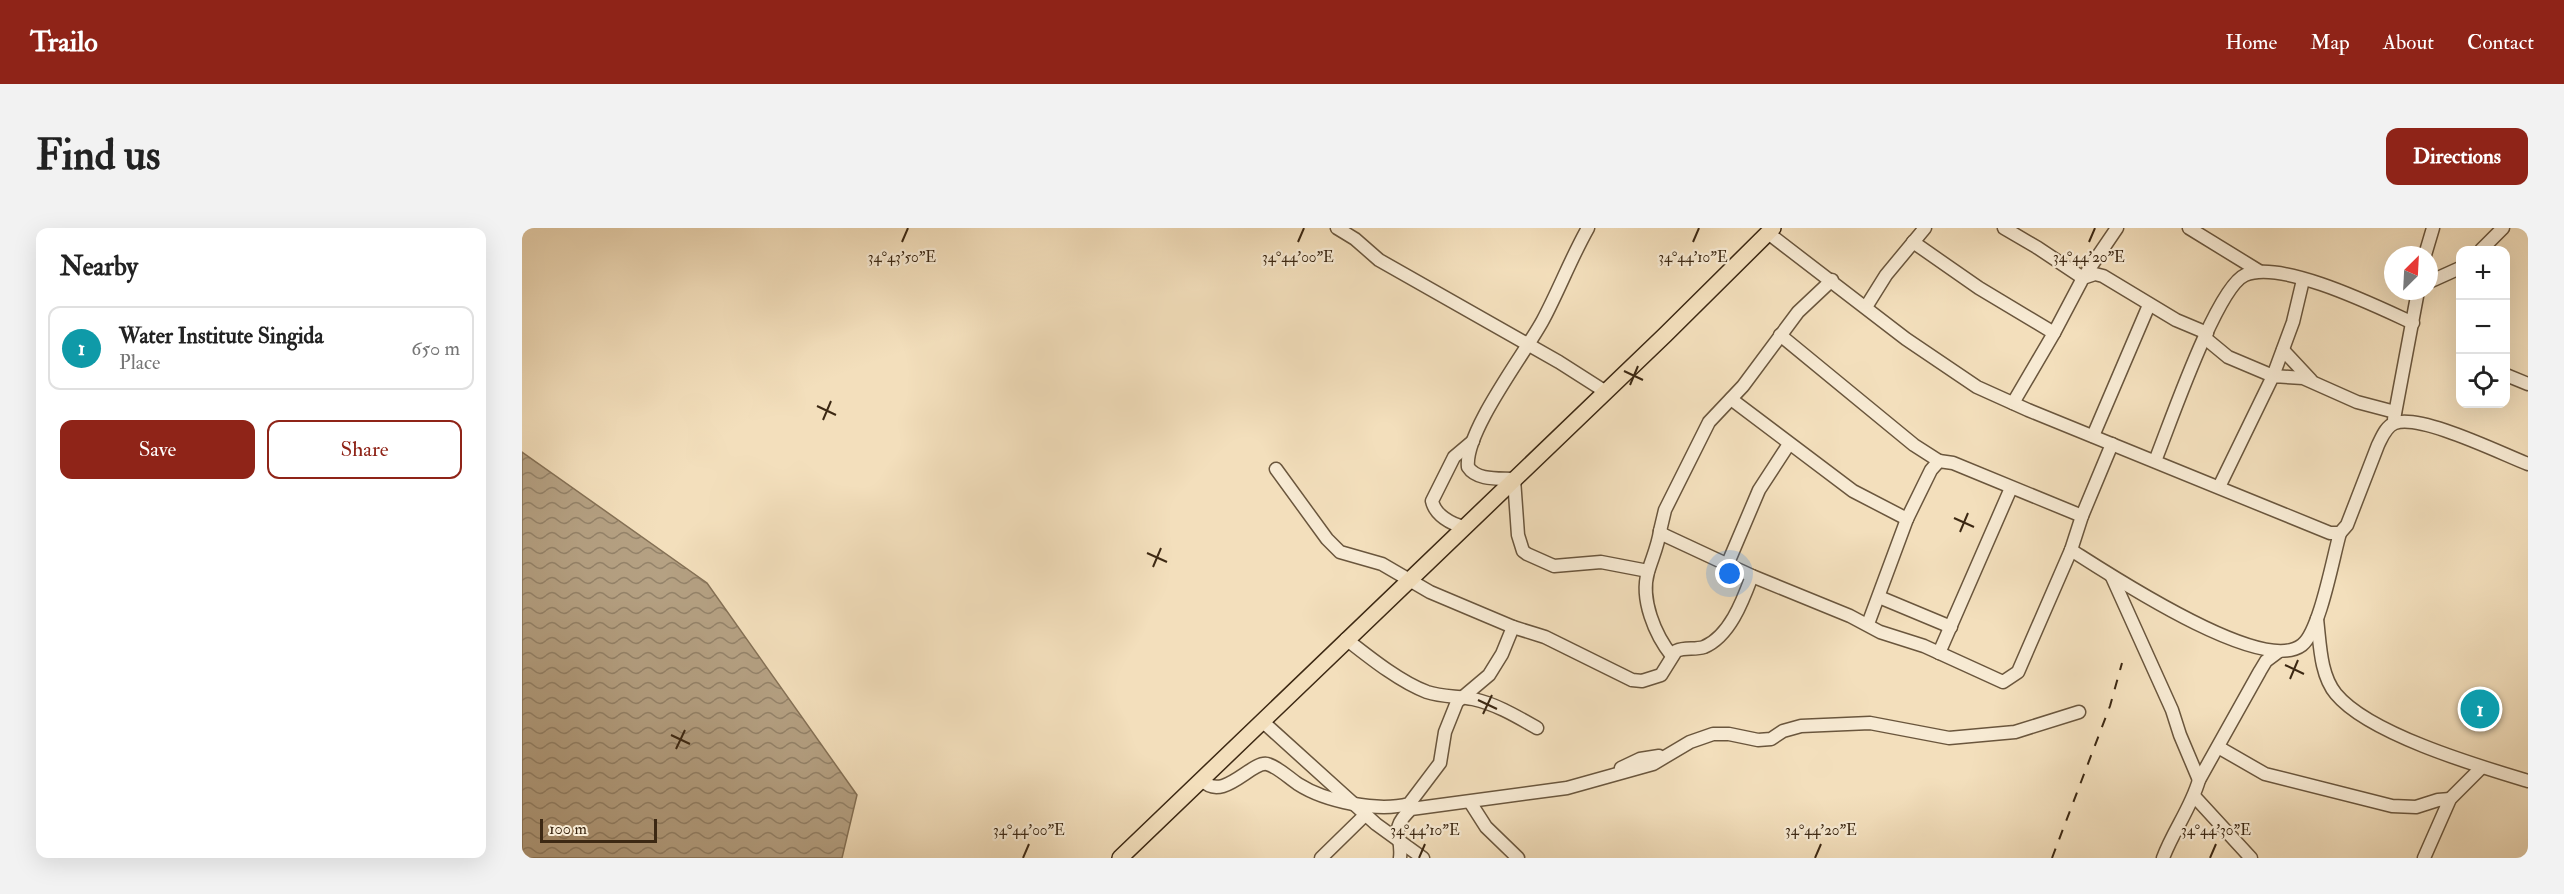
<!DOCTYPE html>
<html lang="en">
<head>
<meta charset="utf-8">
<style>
	body { margin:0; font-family:"IM FELL Double Pica",serif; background:#f2f2f2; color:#222 }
	.controls { position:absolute; right:18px; top:18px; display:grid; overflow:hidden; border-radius:12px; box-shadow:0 6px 24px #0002 }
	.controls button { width:54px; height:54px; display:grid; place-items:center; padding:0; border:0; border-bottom:2px solid #e0e0e0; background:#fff; color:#222; font:30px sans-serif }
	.compass { position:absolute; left:1862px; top:18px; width:54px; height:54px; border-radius:50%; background:#fff; box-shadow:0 6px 24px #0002; rotate:24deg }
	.scale { position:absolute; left:18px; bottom:15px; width:117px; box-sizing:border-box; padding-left:6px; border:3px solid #3c2813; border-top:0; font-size:16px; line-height:21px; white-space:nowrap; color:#3c2813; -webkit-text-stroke:4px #f7ead3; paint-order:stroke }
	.you { position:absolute; left:1208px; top:346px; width:21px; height:21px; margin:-15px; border:4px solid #fff; border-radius:50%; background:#1a73e8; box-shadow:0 0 0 9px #1a73e833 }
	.badge { display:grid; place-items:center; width:39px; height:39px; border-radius:50%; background:#8f2418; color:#fff; font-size:20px; font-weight:700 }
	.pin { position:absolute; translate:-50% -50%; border:3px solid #fff; box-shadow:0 2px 6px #0006 }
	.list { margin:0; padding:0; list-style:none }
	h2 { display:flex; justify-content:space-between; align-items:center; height:78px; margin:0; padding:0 24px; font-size:26px }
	h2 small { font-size:20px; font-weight:400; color:#767676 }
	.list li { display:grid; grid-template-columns:39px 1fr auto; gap:18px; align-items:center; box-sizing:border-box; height:84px; margin:0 12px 12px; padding:0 12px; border:2px solid #e0e0e0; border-radius:12px }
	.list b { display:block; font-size:22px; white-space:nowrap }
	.list p { margin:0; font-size:20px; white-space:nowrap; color:#767676 }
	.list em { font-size:20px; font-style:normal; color:#767676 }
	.actions { display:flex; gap:12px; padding:18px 24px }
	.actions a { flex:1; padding:14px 0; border:2px solid #8f2418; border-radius:12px; text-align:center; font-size:21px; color:#8f2418 }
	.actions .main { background:#8f2418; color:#fff }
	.icon { flex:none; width:33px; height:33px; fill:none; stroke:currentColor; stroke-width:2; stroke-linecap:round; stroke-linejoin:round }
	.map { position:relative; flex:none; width:2006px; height:630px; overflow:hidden; border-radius:12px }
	header { display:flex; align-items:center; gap:36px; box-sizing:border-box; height:84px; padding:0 30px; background:#8f2418; color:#fff }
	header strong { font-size:28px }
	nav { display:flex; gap:33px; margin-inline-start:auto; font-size:21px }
	.intro { display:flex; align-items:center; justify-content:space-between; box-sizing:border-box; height:144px; padding:0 36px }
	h1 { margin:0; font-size:42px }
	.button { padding:15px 27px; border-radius:12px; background:#8f2418; color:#fff; font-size:21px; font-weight:700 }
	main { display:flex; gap:36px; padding:0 36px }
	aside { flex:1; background:#fff; border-radius:12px; box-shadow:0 6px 24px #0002 }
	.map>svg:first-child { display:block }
	.water { fill:url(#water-waves); stroke:#857156; stroke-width:1.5 }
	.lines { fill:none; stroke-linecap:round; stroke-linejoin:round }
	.minor-casing { stroke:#6a563d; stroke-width:15 }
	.major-casing { stroke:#3c2813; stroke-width:18 }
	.minor { stroke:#f7ead3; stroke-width:12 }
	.major { stroke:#f3dfbc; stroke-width:15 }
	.rail { stroke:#3c2813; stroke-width:2; stroke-dasharray:10 10; stroke-linecap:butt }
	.ticks { fill:none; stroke:#3c2813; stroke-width:2 }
	.ticks-label { font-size:15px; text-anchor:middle; fill:#3c2813; stroke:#f7ead3; stroke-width:4.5; stroke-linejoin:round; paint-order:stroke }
</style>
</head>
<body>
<header>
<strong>Trailo</strong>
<nav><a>Home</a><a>Map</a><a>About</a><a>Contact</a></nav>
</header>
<div class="intro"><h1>Find us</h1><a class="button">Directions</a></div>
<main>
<aside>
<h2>Nearby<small></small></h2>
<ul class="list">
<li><span class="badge" style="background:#0f9aa8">1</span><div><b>Water Institute Singida</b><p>Place</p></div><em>650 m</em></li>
</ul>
<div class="actions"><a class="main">Save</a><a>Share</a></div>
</aside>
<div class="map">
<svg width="2006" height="630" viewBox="0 0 2006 630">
	<defs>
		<pattern id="water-waves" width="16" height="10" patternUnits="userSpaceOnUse" patternTransform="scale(1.5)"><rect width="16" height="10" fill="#b5a183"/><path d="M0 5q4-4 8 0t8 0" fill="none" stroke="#94836a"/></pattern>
	</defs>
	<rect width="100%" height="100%" fill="#f3dfbc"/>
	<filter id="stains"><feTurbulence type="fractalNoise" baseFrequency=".00333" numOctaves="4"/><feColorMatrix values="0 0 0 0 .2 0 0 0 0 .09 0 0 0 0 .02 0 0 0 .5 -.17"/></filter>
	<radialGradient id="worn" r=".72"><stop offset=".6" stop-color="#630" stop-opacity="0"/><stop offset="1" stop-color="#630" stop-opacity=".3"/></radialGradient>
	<path class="water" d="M0,224L185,355L335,567L320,630H0Z"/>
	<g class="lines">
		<defs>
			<g id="minor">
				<path d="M815,0L833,11L857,32L1037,134L1084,164"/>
				<path d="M1066,0C1049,30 1037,62 1021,92C1004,124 942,204 946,239C955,253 978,250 992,251L996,307L1001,323L1005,326L1032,338L1079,334L1126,343"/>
				<path d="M1482,0L1516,20L1561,50L1595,0"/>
				<path d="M1667,0L1737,43"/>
				<path d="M1246,5L1384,111L1455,159L1506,182L1808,305H1818L1825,297L1856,217C1860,209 1864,198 1873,195C1899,186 1978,225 2006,236"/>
				<path d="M1391,14L1457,60L1532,105"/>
				<path d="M1959,22L1981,0"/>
				<path d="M1903,27L1911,0"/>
				<path d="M1310,52L1276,84L1221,158L1187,194L1143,282L1138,303L1142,307L1230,348L1328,388L1358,404L1402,418L1481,454L1496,444L1549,322L1560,288L1590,216"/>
				<path d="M1907,54L1938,40"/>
				<path d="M1344,79L1364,47L1403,0"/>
				<path d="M1258,107L1392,217L1417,233"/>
				<path d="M1683,110L1706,129L1751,148L1771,94L1781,52"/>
				<path d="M1761,122L1789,152"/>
				<path d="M1984,147L2006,156"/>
				<path d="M1209,171L1331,263L1385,291"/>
				<path d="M1491,175L1532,105L1561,50L1573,46L1581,48L1654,92L1685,105"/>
				<path d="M1872,191L1896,63"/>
				<path d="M1571,208L1627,77"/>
				<path d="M1633,233C1647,199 1694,60 1723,47C1759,31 1856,79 1891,95"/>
				<path d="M754,241L805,311L818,324L860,336L908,364L991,399L1023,409L1110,452L1120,453L1139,447L1154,423C1163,419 1173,422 1182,419C1208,408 1221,372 1230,348"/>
				<path d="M1697,259L1751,148L1781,150L1835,174L1873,184"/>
				<path d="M942,299C929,296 913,287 910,273L932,229L951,213"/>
				<path d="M1138,303C1136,318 1130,330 1126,344C1118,371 1133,407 1150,428"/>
				<path d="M1549,322C1587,346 1740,448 1780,417C1798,403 1811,329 1818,305"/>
				<path d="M1206,335L1237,262L1267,216"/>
				<path d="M1590,349L1650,482L1658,507L1677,552"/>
				<path d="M1357,369L1429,399"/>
				<path d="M1795,391C1798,415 1798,447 1814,466C1847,506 1956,538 2006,553"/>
				<path d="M1346,396L1385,291L1409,242L1417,233L1431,235L1560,288"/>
				<path d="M824,411C847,429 878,454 905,464C920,469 936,468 951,471C974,476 994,488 1015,500"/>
				<path d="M1417,425L1489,260"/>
				<path d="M740,493L854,596L901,630"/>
				<path d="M1696,519L1743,546L1870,578L1894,579L1916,572L1928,571"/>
				<path d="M1099,540L1118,531L1137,528"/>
				<path d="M680,552C701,575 729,533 745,536C756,539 767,550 776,556C804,574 856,584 887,576L918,535L923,504L935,474L967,447L980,426L991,399"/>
				<path d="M1672,568L1729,630"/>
				<path d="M948,574L964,599L996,630"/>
				<path d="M799,630L843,587"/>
				<path d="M878,630C881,606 866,603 889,581L1045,560L1131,536L1168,514L1191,506H1207L1236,512L1249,511L1261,503L1279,498L1348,495L1427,510L1493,504L1557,484"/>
				<path d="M1641,630C1651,603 1669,580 1677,552L1738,443L1744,433L1756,424"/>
				<path d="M1902,630L1928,571L1959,540"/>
			</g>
			<path id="major" d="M598,630L1143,107L1251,0"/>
		</defs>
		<use href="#minor" class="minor-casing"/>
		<use href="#major" class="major-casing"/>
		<use href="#minor" class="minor"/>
		<use href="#major" class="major"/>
		<path class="rail" d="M1530,630L1588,478L1600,435"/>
	</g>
	<path class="ticks" d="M380,14L386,0M776,14L782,0M1171,14L1177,0M1567,14L1573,0M1102,143L1121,152M1108,157L1116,138M295,178L314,187M301,192L309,173M1432,290L1452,299M1438,304L1446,285M625,325L645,334M631,339L639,320M1763,437L1782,446M1768,451L1776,432M956,472L975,481M961,486L970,467M149,507L168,516M154,521L163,502M501,630L507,616M897,630L903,616M1293,630L1299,616M1688,630L1694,616"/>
	<g class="ticks-label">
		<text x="776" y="34">34°44'00"E</text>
		<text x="1171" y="34">34°44'10"E</text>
		<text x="1567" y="34">34°44'20"E</text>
		<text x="380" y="34">34°43'50"E</text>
		<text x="507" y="607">34°44'00"E</text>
		<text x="903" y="607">34°44'10"E</text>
		<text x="1299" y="607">34°44'20"E</text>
		<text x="1694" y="607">34°44'30"E</text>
	</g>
	<rect width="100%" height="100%" filter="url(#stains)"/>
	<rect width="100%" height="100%" fill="url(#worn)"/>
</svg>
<div class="controls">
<button>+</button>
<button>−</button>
<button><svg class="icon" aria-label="locate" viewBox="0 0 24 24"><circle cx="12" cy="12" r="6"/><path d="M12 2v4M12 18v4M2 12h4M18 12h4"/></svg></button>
</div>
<svg class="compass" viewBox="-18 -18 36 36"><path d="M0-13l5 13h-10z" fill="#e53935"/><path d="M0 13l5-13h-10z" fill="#767676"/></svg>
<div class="scale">100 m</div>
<div class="you"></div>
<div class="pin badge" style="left:1958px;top:481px;background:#0f9aa8">1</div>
</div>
</main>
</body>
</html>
